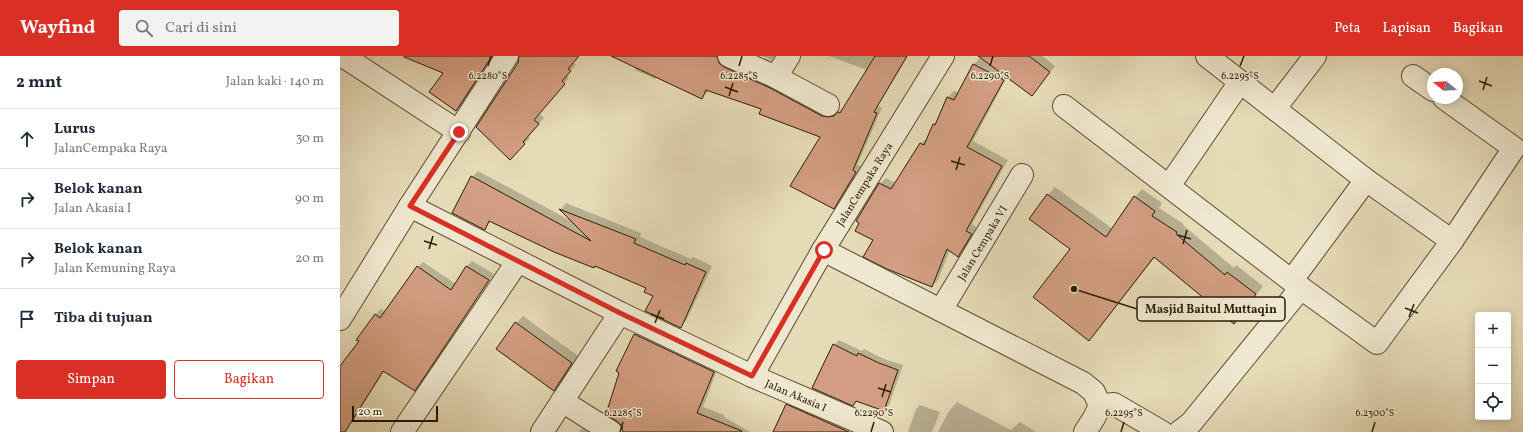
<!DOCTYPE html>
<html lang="id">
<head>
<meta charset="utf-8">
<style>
	body { margin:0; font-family:Vollkorn,serif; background:#f2f2f3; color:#1f2937 }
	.controls { position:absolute; right:12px; bottom:12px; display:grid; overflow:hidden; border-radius:4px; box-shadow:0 2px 10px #0003 }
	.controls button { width:36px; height:36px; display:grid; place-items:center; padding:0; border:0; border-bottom:1px solid #e0e1e3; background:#fff; color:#1f2937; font:20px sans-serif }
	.compass { position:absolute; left:1087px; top:12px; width:36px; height:36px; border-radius:50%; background:#fff; box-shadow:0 2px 10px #0003; rotate:288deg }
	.scale { position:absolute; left:12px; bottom:10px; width:86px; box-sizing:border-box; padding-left:4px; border:2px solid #2e1d04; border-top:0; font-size:11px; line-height:14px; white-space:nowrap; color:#2e1d04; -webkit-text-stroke:3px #efe8d0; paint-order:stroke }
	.stop { position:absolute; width:12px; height:12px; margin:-9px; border:3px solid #d93025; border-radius:50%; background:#fff }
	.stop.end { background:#d93025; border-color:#fff; box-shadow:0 1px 4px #0008 }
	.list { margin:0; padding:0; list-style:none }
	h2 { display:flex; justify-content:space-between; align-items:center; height:52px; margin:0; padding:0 16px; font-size:17px }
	h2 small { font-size:13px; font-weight:400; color:#747a83 }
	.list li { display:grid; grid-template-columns:26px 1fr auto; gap:12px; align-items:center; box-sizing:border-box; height:60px; padding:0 16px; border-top:1px solid #e0e1e3 }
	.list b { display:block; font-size:15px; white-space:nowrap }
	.list p { margin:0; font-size:13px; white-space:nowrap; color:#747a83 }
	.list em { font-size:13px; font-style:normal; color:#747a83 }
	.actions { display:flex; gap:8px; padding:12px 16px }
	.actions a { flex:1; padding:9px 0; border:1px solid #d93025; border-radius:4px; text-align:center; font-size:14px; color:#d93025 }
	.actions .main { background:#d93025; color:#fff }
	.icon { flex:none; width:22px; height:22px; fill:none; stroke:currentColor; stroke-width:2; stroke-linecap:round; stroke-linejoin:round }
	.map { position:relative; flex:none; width:1183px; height:376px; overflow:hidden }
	header { display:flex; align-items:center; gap:24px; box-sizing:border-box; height:56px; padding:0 20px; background:#d93025; color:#fff }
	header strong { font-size:19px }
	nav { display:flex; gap:22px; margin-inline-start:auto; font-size:14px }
	.search { width:280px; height:36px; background:#f2f2f3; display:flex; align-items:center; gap:10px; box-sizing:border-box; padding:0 14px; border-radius:4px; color:#747a83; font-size:15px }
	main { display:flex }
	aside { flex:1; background:#fff }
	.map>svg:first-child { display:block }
	.shadow { fill:#0003 }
	.building { fill:#d29d81; stroke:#2e1d04 }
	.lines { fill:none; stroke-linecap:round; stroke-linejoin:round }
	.street-casing { stroke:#5c4c31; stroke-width:24 }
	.street { stroke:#efe8d0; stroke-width:22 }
	.route { stroke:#d93025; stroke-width:5 }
	.ticks { fill:none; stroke:#2e1d04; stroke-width:1.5 }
	.labels { text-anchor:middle; stroke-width:3; stroke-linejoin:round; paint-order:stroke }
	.street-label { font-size:11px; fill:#2e1d04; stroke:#efe8d0 }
	.ticks-label { font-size:10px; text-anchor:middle; fill:#2e1d04; stroke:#efe8d0; stroke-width:3; stroke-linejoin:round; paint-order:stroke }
	.leader { fill:none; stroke:#2e1d04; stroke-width:1.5 }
	.callout-dot { fill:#2e1d04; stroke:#efe8d0; stroke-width:1.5 }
	.callout { fill:#efe8d0; stroke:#2e1d04; stroke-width:1.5 }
	.callout-label { font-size:12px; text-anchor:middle; font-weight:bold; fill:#2e1d04 }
</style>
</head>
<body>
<header>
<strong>Wayfind</strong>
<div class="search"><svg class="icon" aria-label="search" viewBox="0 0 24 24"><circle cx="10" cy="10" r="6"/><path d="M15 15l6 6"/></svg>Cari di sini</div>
<nav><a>Peta</a><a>Lapisan</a><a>Bagikan</a></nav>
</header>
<main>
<aside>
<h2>2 mnt<small>Jalan kaki · 140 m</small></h2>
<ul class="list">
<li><svg class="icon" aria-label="ahead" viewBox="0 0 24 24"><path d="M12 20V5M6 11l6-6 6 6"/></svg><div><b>Lurus</b><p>JalanCempaka Raya</p></div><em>30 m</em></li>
<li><svg class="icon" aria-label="right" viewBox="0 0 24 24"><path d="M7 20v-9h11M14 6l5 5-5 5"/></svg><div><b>Belok kanan</b><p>Jalan Akasia I</p></div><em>90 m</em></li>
<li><svg class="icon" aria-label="right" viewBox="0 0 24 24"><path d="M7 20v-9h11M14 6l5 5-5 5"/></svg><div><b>Belok kanan</b><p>Jalan Kemuning Raya</p></div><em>20 m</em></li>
<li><svg class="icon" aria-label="arrive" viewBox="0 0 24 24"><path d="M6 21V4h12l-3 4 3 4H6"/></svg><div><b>Tiba di tujuan</b></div></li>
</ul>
<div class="actions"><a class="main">Simpan</a><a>Bagikan</a></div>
</aside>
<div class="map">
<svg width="1183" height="376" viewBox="0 0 1183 376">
	<rect width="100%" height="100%" fill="#e6dbb7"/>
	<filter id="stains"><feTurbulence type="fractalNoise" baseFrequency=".005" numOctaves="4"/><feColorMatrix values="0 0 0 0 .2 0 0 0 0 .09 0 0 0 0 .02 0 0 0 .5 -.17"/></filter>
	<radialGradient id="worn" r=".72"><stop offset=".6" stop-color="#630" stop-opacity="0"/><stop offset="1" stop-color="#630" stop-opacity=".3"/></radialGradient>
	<g class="shadow">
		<path d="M84,0H153L122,49L116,54L104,16Z"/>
		<path d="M180,0H238L233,7L236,9L227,19L229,22L199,58L204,62L188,80L190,82L170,103L178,7Z"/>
		<path d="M301,0H383L494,56L501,55L504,51L527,14L489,0H568L538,50L542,52L517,109L521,110L499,146L493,152L481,80L422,52L369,34L362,41L318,21L315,23L295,14Z"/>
		<path d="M422,0H435L431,4Z"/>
		<path d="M660,0H702L715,10L692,39L667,21L633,85L668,104L632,168L637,172L624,193L618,199L610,194L598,224L592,230L534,184L540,128L546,122L556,127L581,87L588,82L594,68L598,64L608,41L614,35L619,37L634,8L640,2L653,9Z"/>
		<path d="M138,115L233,166L221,153L226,147L301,177L300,181L351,203L353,201L372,210L346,265L340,271L307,231L151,165L144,173L132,121Z"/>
		<path d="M715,131L773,173L795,141L802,133L822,147L819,152L844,168L843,169L894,212L896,209L923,230L901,259L894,267L815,201L756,276L749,284L732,193L708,139Z"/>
		<path d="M132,205L154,218L80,328L75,334L45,314L6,376H0V312L20,285L18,283L36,258L41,253L46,256L78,211L83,206L116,228L127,210Z"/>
		<path d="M183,260L238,300L221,327L214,334L157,293L176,267Z"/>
		<path d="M301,272L379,309L363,351L384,359V361L410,376H284L280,316L277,315L295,278Z"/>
		<path d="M499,284L522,295L524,293L544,303L563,309L549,349L544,354L518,344L513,349L494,289Z"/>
		<path d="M453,343L508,366L503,376H435L447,349Z"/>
		<path d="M617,346L671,374L680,366L696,376H598L609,355Z"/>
		<path d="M580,349L600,356L592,376H568L576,353Z"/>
		<path d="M247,367L263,376H239Z"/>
	</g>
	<g class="building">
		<path d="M64,0H152L116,55L89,36L103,17L64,1Z"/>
		<path d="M179,0H239L228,13L231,15L222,25L225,28L194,64L199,68L183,86L185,88L170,104L136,71L178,7Z"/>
		<path d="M271,0H377L379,7L384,11L430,32L482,60L488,61L494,60L498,56L500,57L535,0H567L534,56L537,57L513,114L516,116L494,153L450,130L480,81L419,58L421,53L366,34L362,43Z"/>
		<path d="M638,0H689L710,16L692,40Z"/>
		<path d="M633,8L664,24L627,91L662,110L626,175L632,178L618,201L607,193L592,231L547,213L523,201L533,184L515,175L519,167L516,165L539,127L551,133L580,87L584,89L593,68L595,69L607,41L614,44Z"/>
		<path d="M131,120L251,185L219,153L296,183L294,187L345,209L346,207L366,216L341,272L305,255L313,240L304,236L306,232L255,210L254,212L214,196L149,165L145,174L112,157Z"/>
		<path d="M707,138L766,181L794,140L815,155L812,160L837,176L836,178L885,219L887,216L916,238L894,268L865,246L866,244L814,201L749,285L693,241L730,193L689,163Z"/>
		<path d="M77,210L111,234L126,210L149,224L75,335L43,315L5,376H0V310L19,285L16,284L35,258L40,262Z"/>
		<path d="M175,266L232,307L214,335L156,293Z"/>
		<path d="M294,278L374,316L357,357L402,375L401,376H283L282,370L278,366L266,358L279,317L276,315Z"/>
		<path d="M493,288L517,300L518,297L539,307L558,314L544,355L516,345L513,350L472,332Z"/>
		<path d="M446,348L502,373L509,376H433Z"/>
	</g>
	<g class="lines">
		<defs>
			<g id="street">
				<path d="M3,0L119,76"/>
				<path d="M389,0L436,21L488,49"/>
				<path d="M867,0L1026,124L1112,185L1174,92L1104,42"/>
				<path d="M1073,20L1093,34"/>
				<path d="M436,21L449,0"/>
				<path d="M724,50L961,232L1037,287L1112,185"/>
				<path d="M935,52L975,0"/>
				<path d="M829,130L900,26"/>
				<path d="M70,150L280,257L412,320L542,376"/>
				<path d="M483,194L743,327L754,336L760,350L754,362L745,376"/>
				<path d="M952,224L1026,124"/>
				<path d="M601,254L682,119"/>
				<path d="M0,263L70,150L167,0"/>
				<path d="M412,320L483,194L603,0"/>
				<path d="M222,345L271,376"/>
				<path d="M760,350L774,348L822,376"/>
				<path d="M62,376L178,205"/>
				<path d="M202,376L280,257"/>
				<path d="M839,376L851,367L961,232"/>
			</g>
		</defs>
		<use href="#street" class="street-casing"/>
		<use href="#street" class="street"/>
	</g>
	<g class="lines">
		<path class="route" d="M119,76L70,150L280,257L412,320L484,194"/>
	</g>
	<path class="ticks" d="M148,10L151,0M399,10L402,0M650,10L653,0M900,10L904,0M1139,25L1152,30M385,31L398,36M1143,34L1147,21M389,40L393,27M611,105L625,109M616,114L620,101M838,179L851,183M84,185L97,189M843,188L847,174M89,193L93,180M1065,252L1078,257M311,258L324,263M1069,261L1074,248M315,267L320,254M538,332L551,336M542,341L546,328M280,376L283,366M531,376L534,366M781,376L784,366M1032,376L1035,366"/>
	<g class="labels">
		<g class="street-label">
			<text transform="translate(524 128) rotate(-58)" y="4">JalanCempaka Raya</text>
			<text transform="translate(642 187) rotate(-59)" y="4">Jalan Cempaka VI</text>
			<text transform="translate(456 339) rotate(23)" y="4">Jalan Akasia I</text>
		</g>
	</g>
	<g class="ticks-label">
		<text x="148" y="23">6.2280°S</text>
		<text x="399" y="23">6.2285°S</text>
		<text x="650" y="23">6.2290°S</text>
		<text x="900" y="23">6.2295°S</text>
		<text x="283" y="360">6.2285°S</text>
		<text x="534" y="360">6.2290°S</text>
		<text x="784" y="360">6.2295°S</text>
		<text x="1035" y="360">6.2300°S</text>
	</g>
	<path class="leader" d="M734 233L797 253"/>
	<circle class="callout-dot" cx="734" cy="233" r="4"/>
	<rect class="callout" x="797" y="241" width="148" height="24" rx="4"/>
	<g class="callout-label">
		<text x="871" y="257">Masjid Baitul Muttaqin</text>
	</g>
	<rect width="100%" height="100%" filter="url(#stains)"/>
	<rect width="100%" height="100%" fill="url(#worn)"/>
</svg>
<div class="controls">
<button>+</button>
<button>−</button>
<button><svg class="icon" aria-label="locate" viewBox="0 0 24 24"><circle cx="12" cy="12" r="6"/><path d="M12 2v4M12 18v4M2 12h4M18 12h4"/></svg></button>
</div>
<svg class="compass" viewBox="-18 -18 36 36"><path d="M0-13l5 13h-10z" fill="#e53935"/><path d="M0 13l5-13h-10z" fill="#747a83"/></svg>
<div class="scale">20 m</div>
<div class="stop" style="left:484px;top:194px"></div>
<div class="stop end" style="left:119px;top:76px"></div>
</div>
</main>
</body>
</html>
